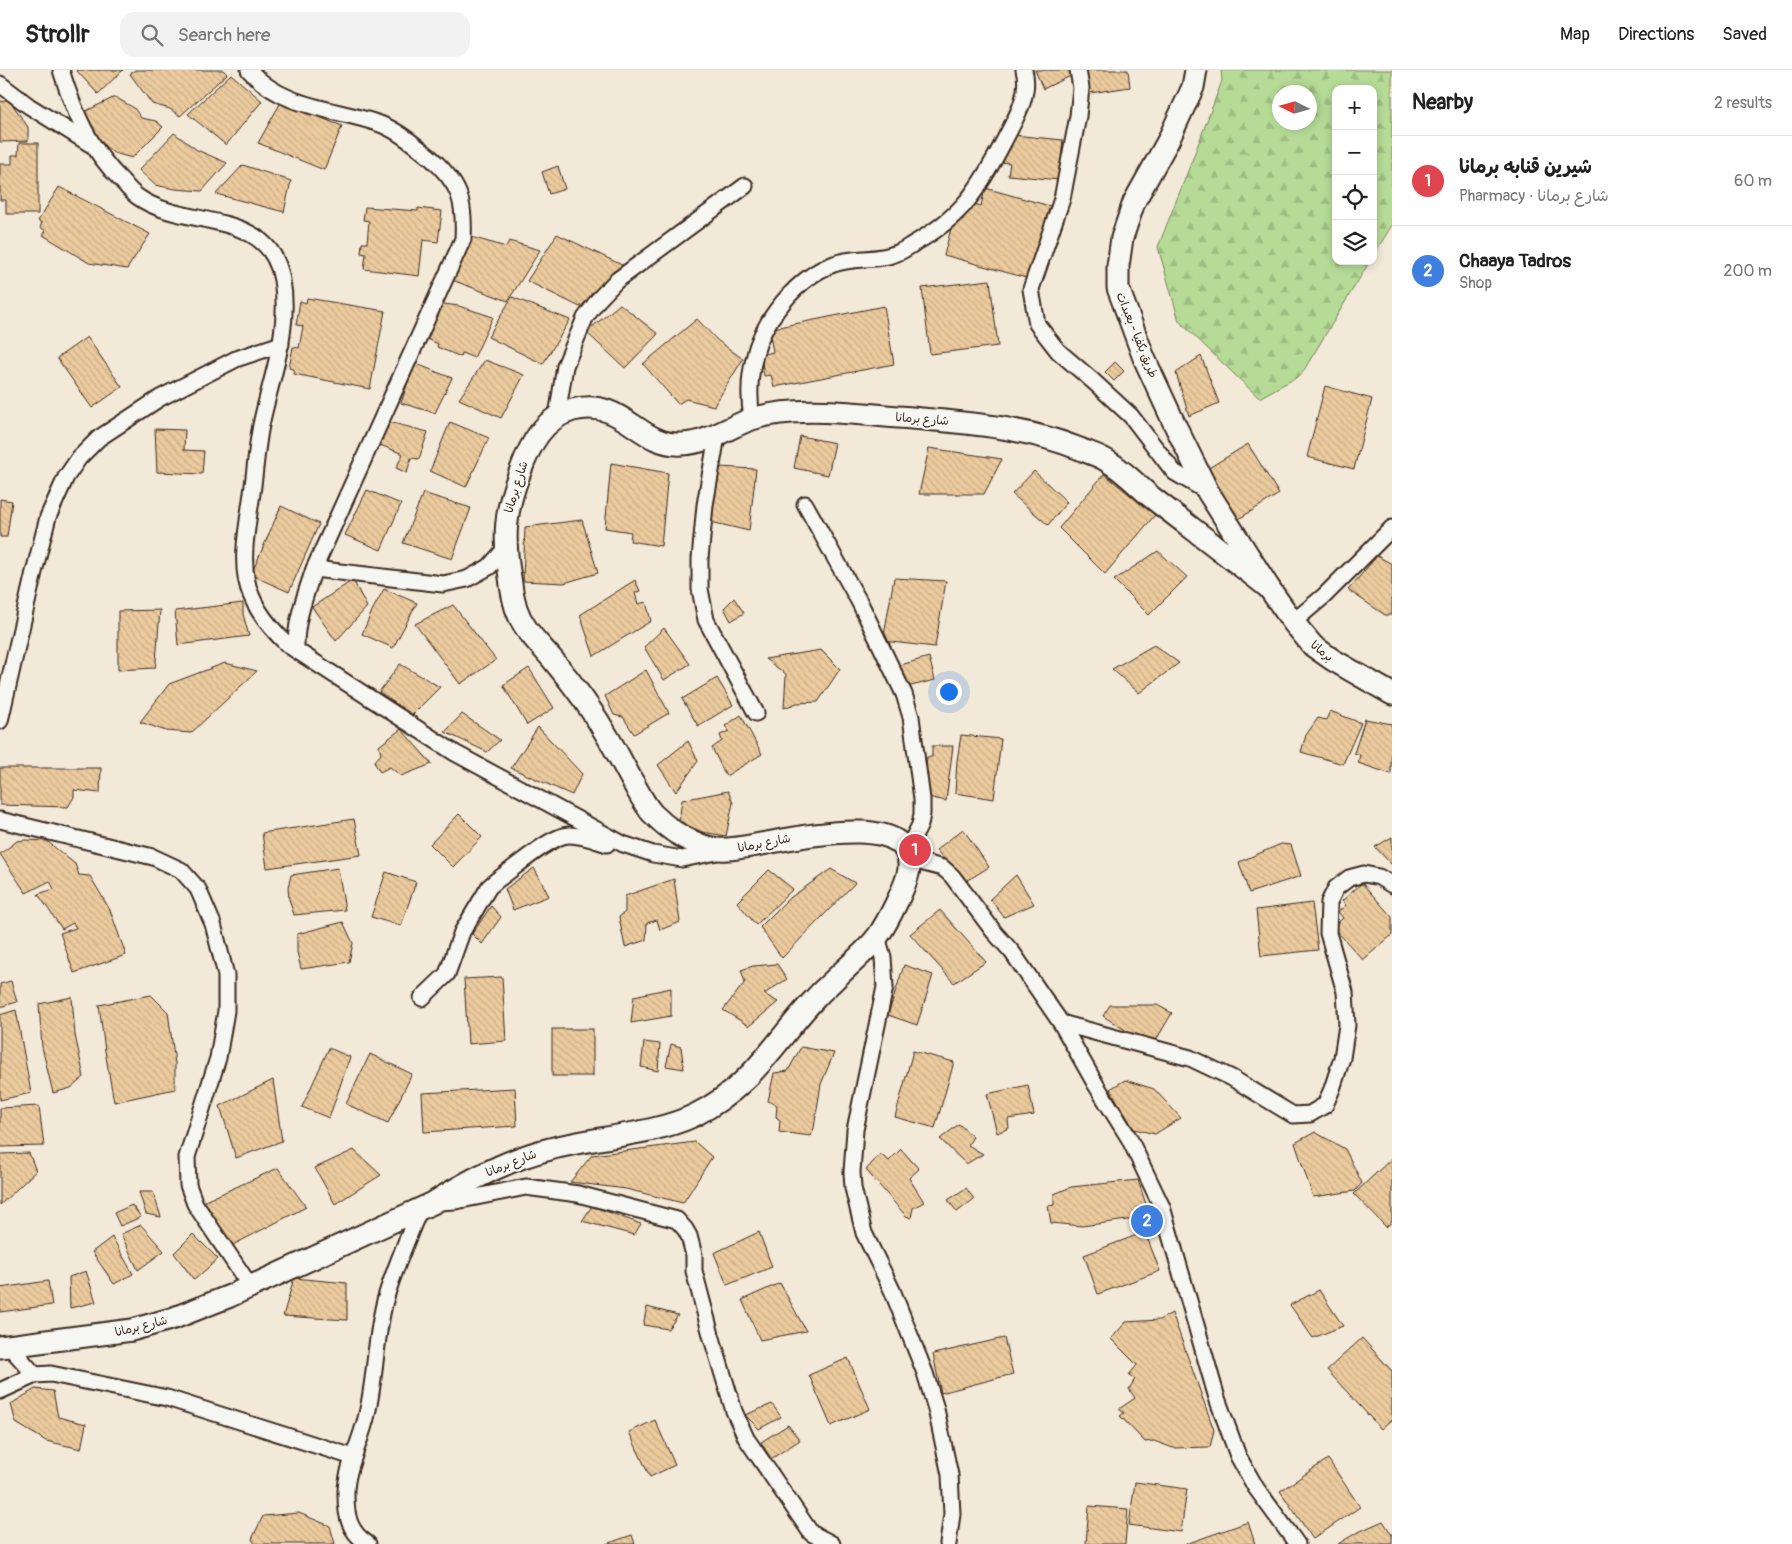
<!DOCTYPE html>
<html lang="en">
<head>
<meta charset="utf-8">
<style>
	body { margin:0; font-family:Pangolin,"Playpen Sans Arabic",sans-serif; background:#f2f2f2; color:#222 }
	.controls { position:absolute; right:15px; top:15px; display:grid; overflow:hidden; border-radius:10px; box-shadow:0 2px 8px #0003 }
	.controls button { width:45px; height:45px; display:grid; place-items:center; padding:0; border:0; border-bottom:1px solid #e0e0e0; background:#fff; color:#222; font:25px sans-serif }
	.compass { position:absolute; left:1272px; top:15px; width:45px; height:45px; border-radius:50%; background:#fff; box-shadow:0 2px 8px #0003; rotate:275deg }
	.you { position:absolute; left:948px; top:621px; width:18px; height:18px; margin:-12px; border:4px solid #fff; border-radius:50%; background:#1a73e8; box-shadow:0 0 0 8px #1a73e833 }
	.badge { display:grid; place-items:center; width:32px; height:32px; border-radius:50%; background:#3b2a1e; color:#fff; font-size:16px; font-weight:700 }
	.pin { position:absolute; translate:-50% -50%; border:2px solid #fff; box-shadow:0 1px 5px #0006 }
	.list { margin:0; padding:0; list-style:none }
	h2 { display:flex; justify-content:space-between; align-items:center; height:65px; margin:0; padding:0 20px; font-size:21px }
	h2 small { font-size:16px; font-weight:400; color:#767676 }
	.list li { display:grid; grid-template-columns:32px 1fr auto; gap:15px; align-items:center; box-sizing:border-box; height:90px; padding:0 20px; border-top:1px solid #e0e0e0 }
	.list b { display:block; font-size:19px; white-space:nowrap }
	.list p { margin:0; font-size:16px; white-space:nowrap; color:#767676 }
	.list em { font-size:16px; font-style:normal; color:#767676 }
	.icon { flex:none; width:28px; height:28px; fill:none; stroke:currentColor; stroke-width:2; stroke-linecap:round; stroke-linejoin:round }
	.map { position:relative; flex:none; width:1392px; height:1474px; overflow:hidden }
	header { display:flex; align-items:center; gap:30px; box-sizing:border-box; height:70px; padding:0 25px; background:#fff; border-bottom:1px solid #e0e0e0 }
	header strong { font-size:24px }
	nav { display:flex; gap:28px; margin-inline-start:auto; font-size:18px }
	.search { width:350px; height:45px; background:#f2f2f2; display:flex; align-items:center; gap:12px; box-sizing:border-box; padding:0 18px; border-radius:15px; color:#767676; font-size:19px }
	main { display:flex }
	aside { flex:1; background:#fff }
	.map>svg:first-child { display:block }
	.forest { fill:url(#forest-firs); stroke:#78825a; fill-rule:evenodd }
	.building { fill:url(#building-back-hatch); stroke:#3b2a1e }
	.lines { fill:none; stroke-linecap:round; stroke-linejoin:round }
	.street-casing { stroke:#3b2a1e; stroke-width:19 }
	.secondary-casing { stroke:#3b2a1e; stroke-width:25 }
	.street { stroke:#f6f6f2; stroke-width:15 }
	.secondary { stroke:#f6f6f2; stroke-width:21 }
	.labels { text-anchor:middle; stroke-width:4.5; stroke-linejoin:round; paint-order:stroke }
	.street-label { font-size:12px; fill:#3b2a1e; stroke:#f6f6f2 }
</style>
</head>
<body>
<header>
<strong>Strollr</strong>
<div class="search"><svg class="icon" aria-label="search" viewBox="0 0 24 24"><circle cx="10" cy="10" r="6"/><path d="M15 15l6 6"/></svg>Search here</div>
<nav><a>Map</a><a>Directions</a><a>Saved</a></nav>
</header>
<main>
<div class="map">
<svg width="1392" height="1474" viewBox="0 0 1392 1474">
	<defs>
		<pattern id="forest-firs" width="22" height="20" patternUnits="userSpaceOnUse" patternTransform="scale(1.25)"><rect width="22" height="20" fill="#b5db96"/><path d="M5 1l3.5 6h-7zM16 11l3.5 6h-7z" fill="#9dbc81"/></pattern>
		<pattern id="building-back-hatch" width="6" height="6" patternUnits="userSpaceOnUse" patternTransform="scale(1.25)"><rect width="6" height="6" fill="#eccb9e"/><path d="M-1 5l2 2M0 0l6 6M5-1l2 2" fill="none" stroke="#cbae88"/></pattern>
	</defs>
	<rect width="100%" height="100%" fill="#f3e9d9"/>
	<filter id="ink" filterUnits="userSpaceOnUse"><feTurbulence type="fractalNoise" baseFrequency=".02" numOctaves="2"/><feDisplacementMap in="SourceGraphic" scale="10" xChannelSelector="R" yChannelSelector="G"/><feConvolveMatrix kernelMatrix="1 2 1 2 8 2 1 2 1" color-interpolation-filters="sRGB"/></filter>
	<g filter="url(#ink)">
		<path class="forest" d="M1221,0H1392V155L1373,186V19H1336V191H1370L1301,305L1259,328L1179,251L1158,177L1188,101L1222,11ZM1280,22H1310V52H1280Z"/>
		<g class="building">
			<path d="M76,0H123L98,24Z"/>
			<path d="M135,0H223L227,4L180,46L170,39L152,34L130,4Z"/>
			<path d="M1035,0H1073L1075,4L1043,19Z"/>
			<path d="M1087,0H1128L1130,17L1090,23Z"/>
			<path d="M231,4L262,31L226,75L188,44Z"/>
			<path d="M115,27L134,38L141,48L156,51L163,57L132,88L114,83L98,72L83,51L84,42Z"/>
			<path d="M8,28L28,57V71L0,72V30L3,32Z"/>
			<path d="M281,32L342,56L324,100L258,73Z"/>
			<path d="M174,63L197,80L227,93L202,121L175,119L155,115L139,100Z"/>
			<path d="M1013,65L1063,70L1059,110L1008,105L1010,93L1000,92L1002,77L1011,78Z"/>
			<path d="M19,73H38V144H6V130H0V94H12V85H18Z"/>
			<path d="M243,95L291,111L284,142L216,124Z"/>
			<path d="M558,96L565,119L549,124L542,102Z"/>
			<path d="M59,117L150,164L127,199L89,193L43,165L46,161L40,157L42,153L38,151Z"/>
			<path d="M985,118L1050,136L1030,209L944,185L954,147L963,150L968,132L981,136Z"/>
			<path d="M365,137L418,141V138L442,141L438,172L423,170L419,206L364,199L366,184L361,183L362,173H367L369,151L363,150Z"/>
			<path d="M557,164L624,196L580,237L527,211Z"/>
			<path d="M468,166L506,177L509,171L540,180L508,231L452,210Z"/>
			<path d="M990,210L998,276L930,284L922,218Z"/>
			<path d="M512,227L570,250L543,294L488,267Z"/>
			<path d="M307,228L385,241L370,319L294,304V299L289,298L293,277L299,278L303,256L296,255L300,231L306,233Z"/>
			<path d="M436,233L459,236L493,247L474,288L462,283L461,287L437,277L438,274L423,267Z"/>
			<path d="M620,234L658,264L625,298L586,262Z"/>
			<path d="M884,236L894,294L774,317L771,305L764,306L761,285L773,282L769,259Z"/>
			<path d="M697,249L717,270L743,289L714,336L686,329L678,334L643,294Z"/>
			<path d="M87,267L122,317L92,338L57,288Z"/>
			<path d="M1201,286L1219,333L1189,346L1176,303Z"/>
			<path d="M485,290L524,305L501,348L459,329Z"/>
			<path d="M1115,292L1124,301L1114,311L1105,302Z"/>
			<path d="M414,293L452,308L435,343L401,333Z"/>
			<path d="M1325,316L1372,329L1354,399L1307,387Z"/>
			<path d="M385,351L428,362L419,389L411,388L407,403L396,398L403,384L380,375Z"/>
			<path d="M450,352L489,368L466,417L430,401Z"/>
			<path d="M155,359L185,360L184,380L204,381L202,404L157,402Z"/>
			<path d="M800,366L835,373L828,405L794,398Z"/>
			<path d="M1248,374L1279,424L1237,450L1207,399Z"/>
			<path d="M929,378L1002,389L984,424H919Z"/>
			<path d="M611,393L668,403L661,476L630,471L631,462L605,458Z"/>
			<path d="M718,397L756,399L749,461L715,453L710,450Z"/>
			<path d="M1034,401L1067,432L1048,455L1012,424Z"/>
			<path d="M1104,404L1155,445L1105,504L1059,458Z"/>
			<path d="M367,420L401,434L381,480L345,465Z"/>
			<path d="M423,423L471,438L452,489L403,473Z"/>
			<path d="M0,429L12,431L7,467H0Z"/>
			<path d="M281,436L319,454L289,522L251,505Z"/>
			<path d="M582,450L598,503L564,513L523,511L525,457Z"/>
			<path d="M1158,481L1187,507L1149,545L1114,510Z"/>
			<path d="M1377,486L1392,494V545H1385L1348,520Z"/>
			<path d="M894,508L946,511L935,577L883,571Z"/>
			<path d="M353,510L367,537L336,571L312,537Z"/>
			<path d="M635,510L640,521L635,523L638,534L646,532L651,551L594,586L580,545Z"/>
			<path d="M384,519L417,533L393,578L362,564L373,539Z"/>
			<path d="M734,528L744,543L731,551L724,538Z"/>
			<path d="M243,533V544L249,566L178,575L175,541Z"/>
			<path d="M453,535L496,590L460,614L415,554Z"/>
			<path d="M160,540L156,592L155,598L118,600V541Z"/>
			<path d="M664,558L690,594L664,610L644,577Z"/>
			<path d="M1154,575L1179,593L1139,623L1112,599Z"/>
			<path d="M821,580L840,599L818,632L797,633L784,638L786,604L765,589Z"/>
			<path d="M929,587L935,610L903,618L897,596Z"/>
			<path d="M225,593L257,601L191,663L166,661L140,652L169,614Z"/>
			<path d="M400,594L440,617L412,645L379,622Z"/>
			<path d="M529,598L554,638L527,655L503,615Z"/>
			<path d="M646,600L669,643L634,664L623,647L614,645L605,626Z"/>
			<path d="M717,608L733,635L698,656L682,629Z"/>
			<path d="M1330,641L1361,653L1343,694L1301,682L1306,665L1318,648L1326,650Z"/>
			<path d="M462,644L500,670L487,682L445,662Z"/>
			<path d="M741,645L762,684L726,706L712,678L722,671L720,665L729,661L725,656Z"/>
			<path d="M1365,649L1392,654L1391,704L1358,693L1360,685L1354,683Z"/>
			<path d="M538,657L582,704L572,725L511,698Z"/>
			<path d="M401,659L432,694L401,706L390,697L380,702L374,692L381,684L379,676Z"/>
			<path d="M961,665L1001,669L994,729L955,723L957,691Z"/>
			<path d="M688,671L698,691L676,722L658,695Z"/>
			<path d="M932,676H953L946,731L928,727L929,720H924L927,687H932Z"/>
			<path d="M0,698H101L100,723L74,720V727L68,737L0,735Z"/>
			<path d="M728,721L733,733L726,766L702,762L679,751L682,730Z"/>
			<path d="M459,744L482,767L453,797L430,774Z"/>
			<path d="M354,749L361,785L267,798L262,763Z"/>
			<path d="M963,759L989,797L965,812L936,780Z"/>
			<path d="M1392,767V795L1375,777Z"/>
			<path d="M25,770L47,771L75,794L79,805L90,806L110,840L126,885L74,903L60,863L76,858L73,853L62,859L38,824L54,819L50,811L26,823L0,784L17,771Z"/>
			<path d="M1281,774L1291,775L1301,806L1249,823L1239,792Z"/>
			<path d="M338,798L345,840L294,845L289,829L288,818L291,805Z"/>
			<path d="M534,798L549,826L513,840L505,819Z"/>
			<path d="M831,799L855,813L782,888L760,857L787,830Z"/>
			<path d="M769,800L793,819L756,855L737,832Z"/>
			<path d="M386,802L416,812L401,856L371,847Z"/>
			<path d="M1016,805L1034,834L1004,847L990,829Z"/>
			<path d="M674,809L680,852L660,860L657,850L647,853L646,870L625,877L619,847L625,842V826Z"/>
			<path d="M1362,813L1392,847V865L1363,890L1333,857L1343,848L1338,842L1346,835L1342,831Z"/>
			<path d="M1312,833L1318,880L1261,886L1256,840Z"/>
			<path d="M491,836L501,847L482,874L472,864Z"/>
			<path d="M940,840L986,892L954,913L910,864Z"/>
			<path d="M343,852L353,873L349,892L301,899L297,882V864Z"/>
			<path d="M777,894L787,909L764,924L778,932L749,956L723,940L745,912L741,900L753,896Z"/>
			<path d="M904,895L933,905L917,955L888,945Z"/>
			<path d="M502,907L506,971L468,974L464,909Z"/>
			<path d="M11,911L17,932L0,937V914Z"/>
			<path d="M671,918V946L631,953L634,926Z"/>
			<path d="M151,925L168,942L175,993V1019L114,1032L105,981L99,935Z"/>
			<path d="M72,927L75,965L84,1007L71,1018L53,1023L42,977L39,934Z"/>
			<path d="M1110,935H1157L1172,943L1152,977L1103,946Z"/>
			<path d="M16,940L31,1023L0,1030V945Z"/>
			<rect x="552" y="959" width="41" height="47"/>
			<path d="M644,972L660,974L658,1001L641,997Z"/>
			<path d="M671,974L681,977L684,999L666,996Z"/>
			<path d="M801,977L834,983L821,1014L814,1058L811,1066L779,1062L780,1050L776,1047L777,1035L768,1031L774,1003L788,1001Z"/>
			<path d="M329,978L350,987L329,1048L302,1037Z"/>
			<path d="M913,981L954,992L935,1058L895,1047Z"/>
			<path d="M370,984L412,1004L388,1053L346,1034Z"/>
			<path d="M273,1010L282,1071L236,1088L220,1036Z"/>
			<path d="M1125,1010L1154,1019L1181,1048L1155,1064L1134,1059L1110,1019Z"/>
			<path d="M1028,1015L1034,1045L1008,1049L1009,1058L997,1063L987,1024Z"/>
			<path d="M515,1018L517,1056L424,1062L422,1023Z"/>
			<path d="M39,1036L44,1076L0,1077V1038Z"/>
			<path d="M959,1054L973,1067L968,1075L983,1084L966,1094L940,1069Z"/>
			<path d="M1315,1062L1345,1079L1362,1113L1355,1121L1313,1127L1295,1073Z"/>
			<path d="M695,1072L712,1087L683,1133L626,1119L570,1112L592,1085Z"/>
			<path d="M901,1079L919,1099L909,1108L924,1132L913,1138L911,1148L906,1146L866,1100L880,1084L889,1091Z"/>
			<path d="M354,1080L381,1105L335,1134L315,1098Z"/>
			<path d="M29,1083L36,1101L0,1135V1084Z"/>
			<path d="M1392,1088V1152L1386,1157L1354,1124Z"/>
			<path d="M278,1098L306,1137L229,1177L205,1131Z"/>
			<path d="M1138,1110L1150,1147L1082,1156L1051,1153L1048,1136L1054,1135V1124L1071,1117Z"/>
			<path d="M966,1118L974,1129L957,1142L948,1130Z"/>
			<path d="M139,1122H153L161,1147L146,1144Z"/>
			<path d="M132,1135L141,1147L120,1156L114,1143Z"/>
			<path d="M592,1136L641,1154L634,1165L582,1151Z"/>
			<path d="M141,1155L164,1181L138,1200L121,1164Z"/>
			<path d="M759,1162L772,1197L727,1215L714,1183Z"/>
			<path d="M1145,1162L1160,1201L1098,1224L1084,1185Z"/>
			<path d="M193,1164L218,1189L194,1210L174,1183Z"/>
			<path d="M112,1167L133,1204L114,1214L92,1182Z"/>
			<path d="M86,1201L96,1232L70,1238L69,1207Z"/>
			<path d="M294,1208L347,1213V1250L283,1246Z"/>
			<path d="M48,1211L52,1235L0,1242V1218Z"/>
			<path d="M780,1213L806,1261L760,1270L742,1230Z"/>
			<path d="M1319,1220L1343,1256L1313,1268L1290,1235Z"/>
			<path d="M647,1237L678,1245L668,1259L643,1255Z"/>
			<path d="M1172,1243L1214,1360L1210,1377L1173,1378L1154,1371L1145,1372L1120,1346L1124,1343L1119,1339L1135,1328L1129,1319L1135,1309L1129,1305L1137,1295L1111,1269L1126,1252L1159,1250Z"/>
			<path d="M1004,1268L1013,1304L941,1323L933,1284Z"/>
			<path d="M1362,1268L1392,1301V1349L1381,1359L1327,1300Z"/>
			<path d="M848,1288L870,1339L831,1356L809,1305Z"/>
			<path d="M35,1319L53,1321L58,1347L86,1354L81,1379L46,1371L16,1353L11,1334Z"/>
			<path d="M772,1334L781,1347L759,1359L745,1345Z"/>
			<path d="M655,1350L675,1395L650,1407L629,1362Z"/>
			<path d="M788,1355L800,1370L771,1389L761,1372Z"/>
			<path d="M1328,1389L1360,1437L1313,1469L1280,1421Z"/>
			<path d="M1135,1412L1187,1419L1181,1462L1129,1455Z"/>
			<path d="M1089,1436L1128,1439L1125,1474H1086Z"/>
			<path d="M299,1443L330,1456L335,1474H255L252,1469L263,1446Z"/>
			<path d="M1383,1451L1392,1465V1474H1338L1356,1463Z"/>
			<path d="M1248,1452L1255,1474H1186Z"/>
			<path d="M632,1465L635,1474H606Z"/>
		</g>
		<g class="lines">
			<defs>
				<g id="street">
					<path d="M61,0C74,42 90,80 122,111C127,117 132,123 138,127C184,160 270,137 282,210C291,260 271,307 261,355C256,380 255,405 251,430C241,496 236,525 288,575L455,683L623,774L653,784L682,789L717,782"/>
					<path d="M249,0C283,39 335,38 380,54C399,61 416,76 431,88C460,114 465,131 463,169L314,499C305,526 295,552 296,580"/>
					<path d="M1078,0L1081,18L1078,46L1062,129L1031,219L1037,254L1058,281L1093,311L1131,346L1174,402L1208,422"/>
					<path d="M0,14L29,36L90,74"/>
					<path d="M557,346L565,296L585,248L598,230L616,211L745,116"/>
					<path d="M752,349C749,330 749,308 754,289C761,252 798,206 834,194C854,186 877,192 897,183C903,181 908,177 913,174C962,147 979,119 1004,71C1015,49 1031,25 1024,0"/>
					<path d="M717,366L705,435L700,489V519L706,550L756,643"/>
					<path d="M805,434L860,533L904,624L911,647L922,729V744L920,755L906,782"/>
					<path d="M314,499L443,514L467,509L489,497L505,479"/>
					<path d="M1293,552L1324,526L1392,458"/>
					<path d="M0,651L34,502L48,447L66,407L79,388L99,368L160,328L236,289L281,274"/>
					<path d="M0,750L153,787L181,800L198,819L213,854L226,905V941L218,988L187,1087L188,1115L195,1134L250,1216"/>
					<path d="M910,792H920L943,798L952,806L994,862L1012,882L1061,953L1096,1015L1129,1068L1162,1137L1217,1328L1238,1386L1256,1418L1297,1474"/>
					<path d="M877,867L883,887L885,917L855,1060L852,1102L853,1118L864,1163L892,1220L925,1303L936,1339L950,1405L952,1444L948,1474"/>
					<path d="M422,928L447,904L462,862L489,817L497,810C514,799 551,765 569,765C583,765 595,770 607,774"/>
					<path d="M1061,953L1190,988L1232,1008L1293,1045L1310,1044L1325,1035L1332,1019L1342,988L1347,955L1345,922L1328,863L1329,832L1336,818L1349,808L1364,804L1379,807L1392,815"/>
					<path d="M438,1132L456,1131L526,1117L578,1124L677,1150L685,1159L689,1166L694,1185V1201L711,1265L734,1341L746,1368L811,1463L832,1474"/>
					<path d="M9,1276L35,1305"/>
					<path d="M0,1321L35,1305L51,1304L167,1328L353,1387"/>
					<path d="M368,1474C349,1462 346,1446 346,1425C345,1400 362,1369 367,1344C376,1306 375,1265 386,1227C395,1197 408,1168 420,1138"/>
				</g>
				<g id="secondary">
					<path d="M1196,0L1193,17L1168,71L1134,132L1122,168L1118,196V218L1144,288L1175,355L1208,422L1269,518L1293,552L1313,576L1333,590L1392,624"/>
					<path d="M0,1277L132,1260L174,1248L230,1226L433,1133C469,1110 508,1089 550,1079C594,1067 654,1065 695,1045C751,1017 771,977 810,934C817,926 825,918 833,911C847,897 867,881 878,866C887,853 908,813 909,798C914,730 760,779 727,779C717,780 705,777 696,773C679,767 664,755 652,743C645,735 640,725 635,716C626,700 618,684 609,669C593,641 573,614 553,590C539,573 523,560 516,538C513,528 511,517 510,507C503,467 505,440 520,402C530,375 543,348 573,340C623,327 639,377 682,374C709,373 728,357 752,349C799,334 862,345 912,348C970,353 1025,357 1080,379C1089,383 1101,386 1109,392C1124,401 1137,415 1150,426C1190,457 1230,487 1269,518"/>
				</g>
			</defs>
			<use href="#street" class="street-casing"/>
			<use href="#secondary" class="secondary-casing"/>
			<use href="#street" class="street"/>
			<use href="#secondary" class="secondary"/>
		</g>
	</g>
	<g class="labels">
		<g class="street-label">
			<text transform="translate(1137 265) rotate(68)" y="4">طريق بكفيا - بعبدات</text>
			<text transform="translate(922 349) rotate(4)" y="4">شارع برمانا</text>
			<text transform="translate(516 417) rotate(-73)" y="4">شارع برمانا</text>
			<text transform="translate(1322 581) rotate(39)" y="4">برمانا</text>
			<text transform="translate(764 773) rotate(-11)" y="4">شارع برمانا</text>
			<text transform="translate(511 1093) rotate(-22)" y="4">شارع برمانا</text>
			<text transform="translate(141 1256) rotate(-14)" y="4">شارع برمانا</text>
		</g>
	</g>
</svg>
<div class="controls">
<button>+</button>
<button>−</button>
<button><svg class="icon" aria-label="locate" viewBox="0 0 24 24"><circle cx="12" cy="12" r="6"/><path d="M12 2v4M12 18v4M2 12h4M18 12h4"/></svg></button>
<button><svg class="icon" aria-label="layers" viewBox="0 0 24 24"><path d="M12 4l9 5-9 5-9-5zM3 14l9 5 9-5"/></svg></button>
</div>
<svg class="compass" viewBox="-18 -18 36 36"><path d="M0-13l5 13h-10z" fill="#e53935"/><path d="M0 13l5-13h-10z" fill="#767676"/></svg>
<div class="you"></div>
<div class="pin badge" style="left:915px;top:780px;background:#e0444e">1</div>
<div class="pin badge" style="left:1147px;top:1151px;background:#3f7fe0">2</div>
</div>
<aside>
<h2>Nearby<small>2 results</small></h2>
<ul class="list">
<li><span class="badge" style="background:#e0444e">1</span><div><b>شيرين قنابه برمانا</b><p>Pharmacy · شارع برمانا</p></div><em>60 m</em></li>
<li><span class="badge" style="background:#3f7fe0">2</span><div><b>Chaaya Tadros</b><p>Shop</p></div><em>200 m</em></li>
</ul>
</aside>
</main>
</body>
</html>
